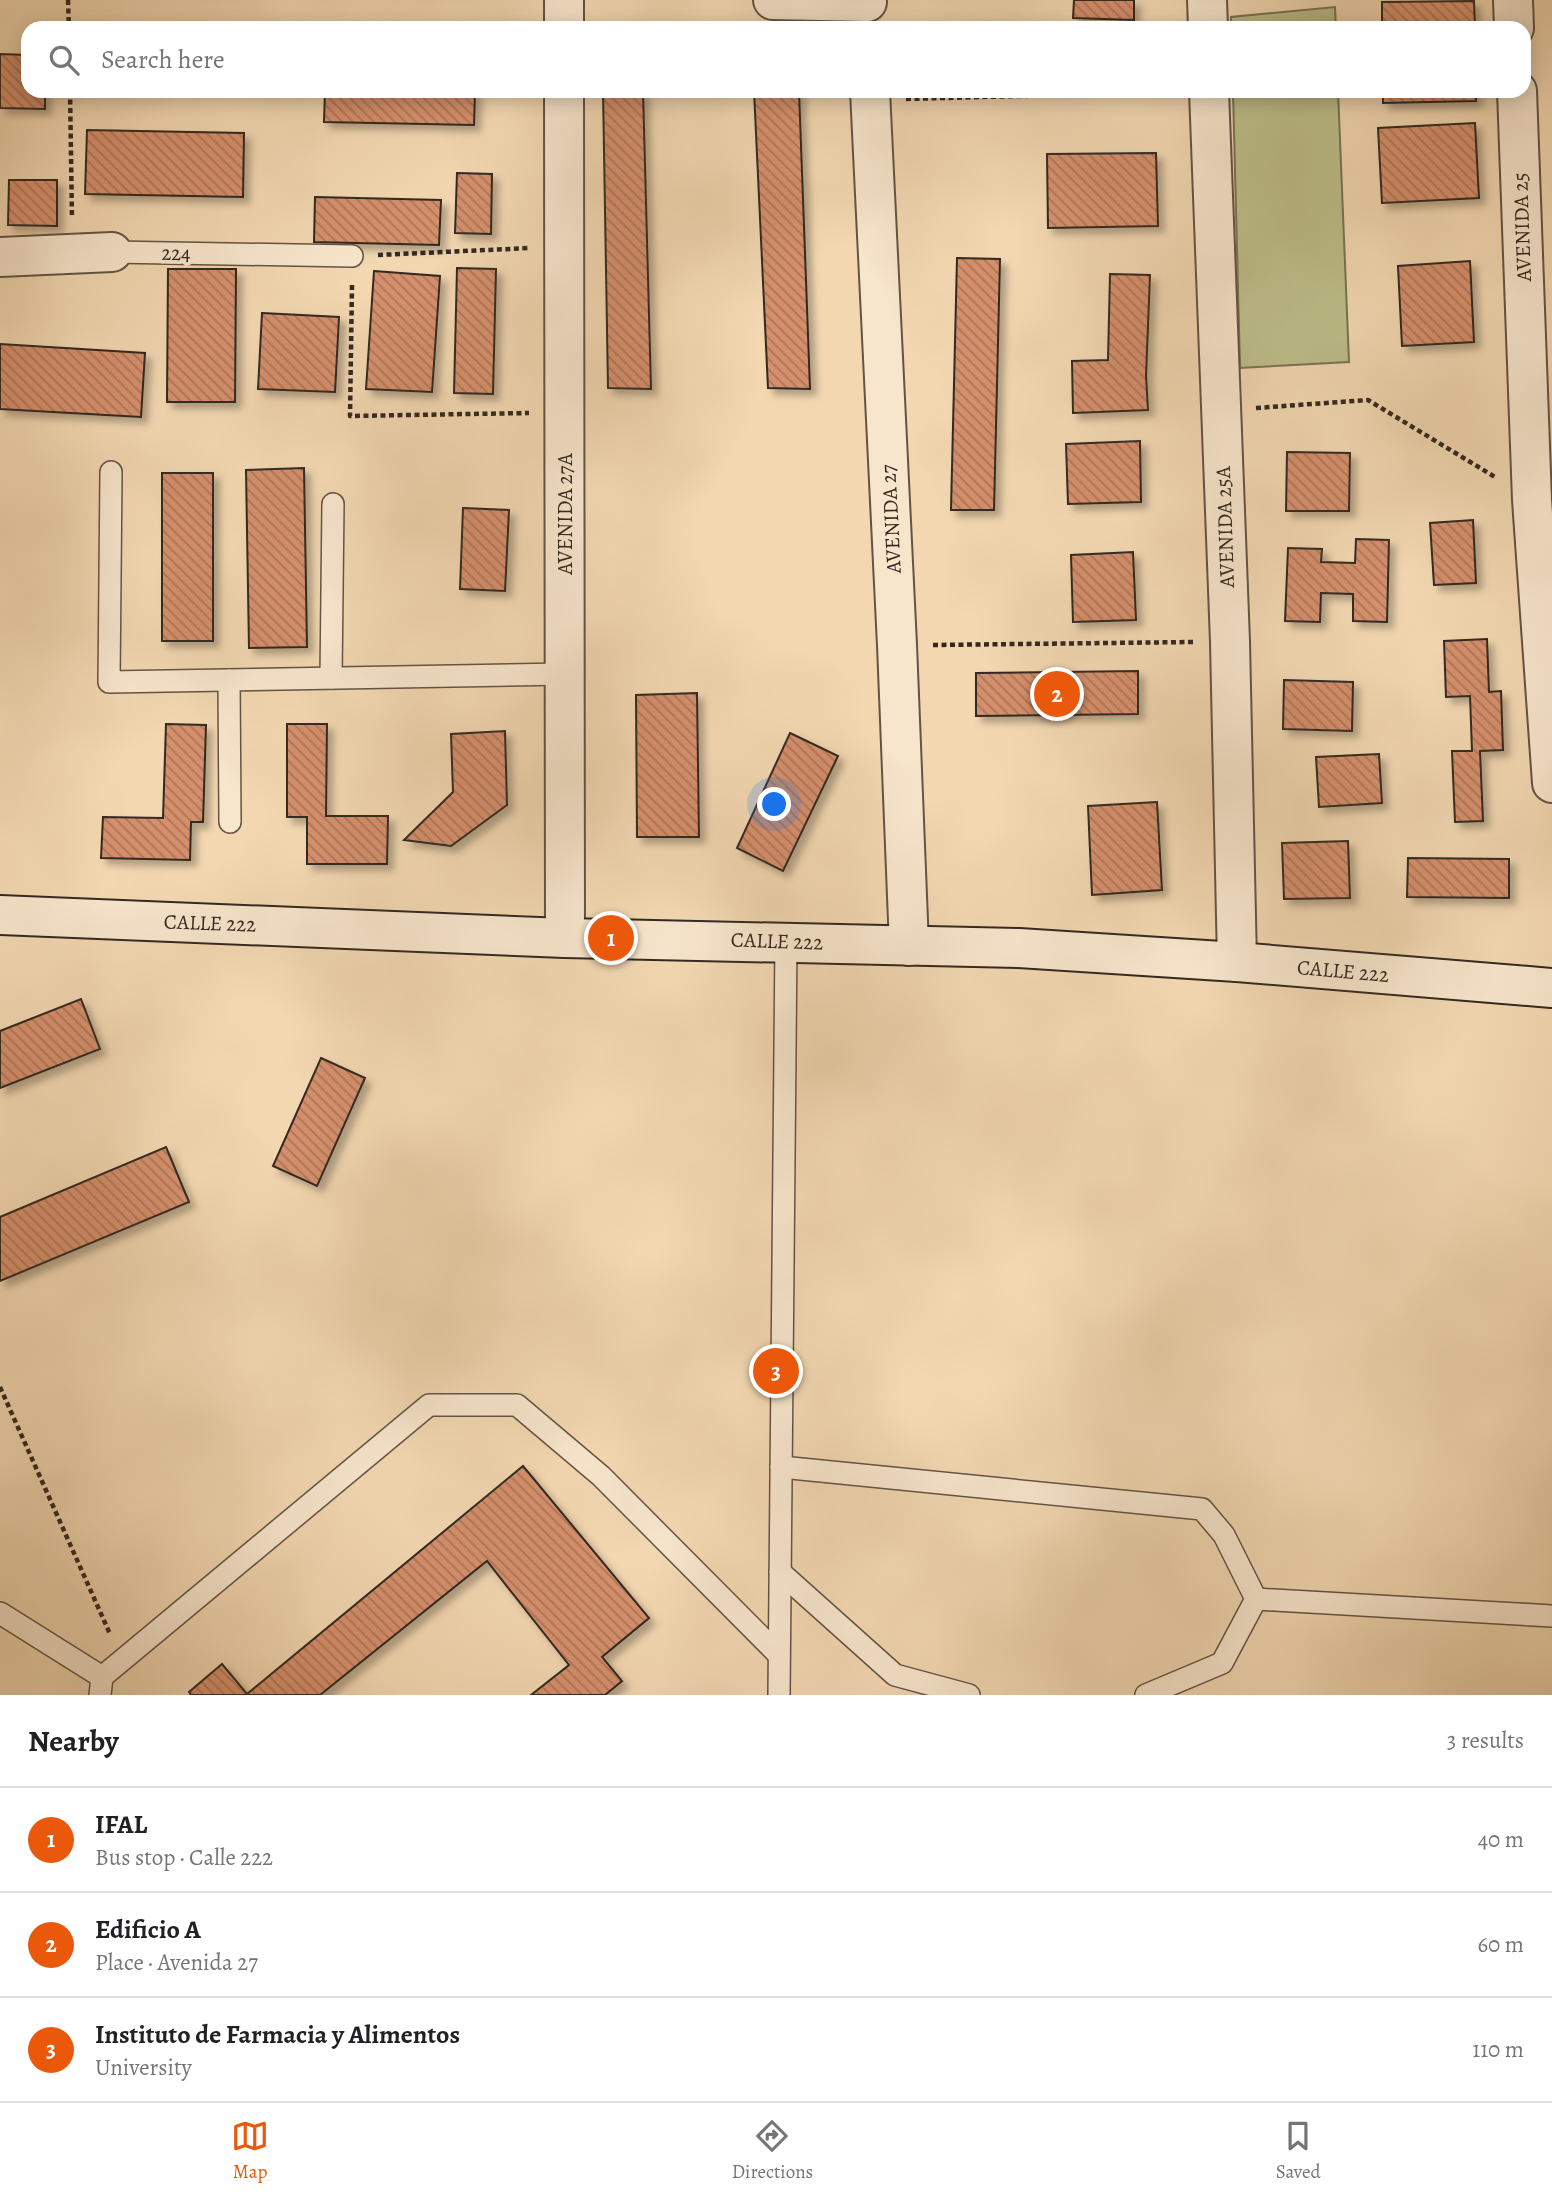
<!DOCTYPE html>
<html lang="en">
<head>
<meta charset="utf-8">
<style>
	body { margin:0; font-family:Alegreya,serif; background:#f2f2f2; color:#202124 }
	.you { position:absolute; left:775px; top:805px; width:24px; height:24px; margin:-18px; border:5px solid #fff; border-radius:50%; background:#1a73e8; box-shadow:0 0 0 10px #1a73e833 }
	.badge { display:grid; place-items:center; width:46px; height:46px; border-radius:50%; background:#ea580c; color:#fff; font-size:23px; font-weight:700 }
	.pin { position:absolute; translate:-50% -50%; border:4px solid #fff; box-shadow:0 2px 7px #0006 }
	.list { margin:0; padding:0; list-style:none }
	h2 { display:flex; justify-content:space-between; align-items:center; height:91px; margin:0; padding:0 28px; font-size:30px }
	h2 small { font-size:23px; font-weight:400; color:#757577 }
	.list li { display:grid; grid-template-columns:46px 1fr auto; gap:21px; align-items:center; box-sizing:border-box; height:105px; padding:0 28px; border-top:2px solid #e0e0e0 }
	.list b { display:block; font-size:26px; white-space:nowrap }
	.list p { margin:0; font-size:23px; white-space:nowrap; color:#757577 }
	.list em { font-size:23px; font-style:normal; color:#757577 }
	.icon { flex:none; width:38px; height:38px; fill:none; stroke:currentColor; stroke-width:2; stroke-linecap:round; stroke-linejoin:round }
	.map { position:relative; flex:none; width:1552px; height:1695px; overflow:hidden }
	.search { position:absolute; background:#fff; box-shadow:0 4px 18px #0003; left:21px; right:21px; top:21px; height:77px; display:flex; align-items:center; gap:18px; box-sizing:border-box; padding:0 24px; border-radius:21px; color:#757577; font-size:26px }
	.sheet { height:406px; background:#fff }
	nav { display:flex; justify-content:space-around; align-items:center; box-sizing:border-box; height:98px; border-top:2px solid #e0e0e0; background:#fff; font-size:19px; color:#757577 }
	nav a { display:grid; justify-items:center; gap:4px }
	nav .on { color:#ea580c }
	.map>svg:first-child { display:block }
	.pitch { fill:#bdbe8a; stroke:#787455; stroke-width:2 }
	.building { fill:url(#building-back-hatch); stroke:#332920; stroke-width:2; filter:url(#shadow) }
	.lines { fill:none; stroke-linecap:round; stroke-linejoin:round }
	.service-casing { stroke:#635444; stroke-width:24 }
	.minor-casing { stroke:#635444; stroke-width:42 }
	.secondary-casing { stroke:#332920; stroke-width:42 }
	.path { stroke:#332920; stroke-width:4.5; stroke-dasharray:5 3.5; stroke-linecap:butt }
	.service { stroke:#f7e5cc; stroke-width:21 }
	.minor { stroke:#f7e5cc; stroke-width:38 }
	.secondary { stroke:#f7e5cc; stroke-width:38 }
	.labels { text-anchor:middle; stroke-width:7; stroke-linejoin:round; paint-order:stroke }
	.street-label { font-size:21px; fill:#332920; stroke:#f7e5cc }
</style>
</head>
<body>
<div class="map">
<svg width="1552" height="1695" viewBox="0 0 1552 1695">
	<defs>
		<pattern id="building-back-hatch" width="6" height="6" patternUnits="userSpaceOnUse" patternTransform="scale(1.75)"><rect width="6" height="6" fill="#d58f6c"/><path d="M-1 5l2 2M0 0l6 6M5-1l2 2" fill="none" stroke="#ad7558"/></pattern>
		<filter id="shadow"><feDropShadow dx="6" dy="6" stdDeviation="3.5" flood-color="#0004"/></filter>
	</defs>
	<rect width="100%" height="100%" fill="#f2d7b1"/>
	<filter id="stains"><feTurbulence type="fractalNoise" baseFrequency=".00286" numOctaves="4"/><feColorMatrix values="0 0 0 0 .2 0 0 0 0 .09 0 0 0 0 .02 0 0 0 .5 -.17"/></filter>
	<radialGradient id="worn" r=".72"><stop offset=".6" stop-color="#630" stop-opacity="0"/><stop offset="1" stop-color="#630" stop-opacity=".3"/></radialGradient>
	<g class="pitch">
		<path d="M1335,7L1336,28H1231V17Z"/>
		<path d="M1233,91H1338L1349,362L1240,368Z"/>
	</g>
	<g class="building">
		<path d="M1074,0H1134V20L1073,18Z"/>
		<path d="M1474,1L1475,28H1382V2Z"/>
		<path d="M0,54L28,55V91H45V109L0,108Z"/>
		<path d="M325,91H475L474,125L324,122Z"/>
		<path d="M603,91H643L651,389L608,388Z"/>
		<path d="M754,91H799L810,389L768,388Z"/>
		<path d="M1383,91H1476V101L1383,103Z"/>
		<path d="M1475,123L1479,198L1382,203L1378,128Z"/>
		<path d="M87,130L244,133L243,197L85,194Z"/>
		<path d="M1156,153L1158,226L1048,228L1047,154Z"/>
		<path d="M457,173L492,174L491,234L455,233Z"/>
		<path d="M9,180H57V226L8,225Z"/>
		<path d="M315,197L441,200L439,245L314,242Z"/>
		<path d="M957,258L1000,259L994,510H951Z"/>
		<path d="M1470,261L1474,342L1402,346L1398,266Z"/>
		<path d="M457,268L496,269L493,394L454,393Z"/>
		<path d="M168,269H236L235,402H167Z"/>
		<path d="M374,271L440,276L432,392L366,389Z"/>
		<path d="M1110,274L1150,275L1146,376L1148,410L1073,413L1072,361L1108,360Z"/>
		<path d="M262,313L339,317L335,392L258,389Z"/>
		<path d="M0,344L145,353L141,417L0,409Z"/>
		<path d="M1140,441L1141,502L1068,504L1066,444Z"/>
		<path d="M1287,452L1350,453L1349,511H1286Z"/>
		<path d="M304,468L307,647L249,648L246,470Z"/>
		<rect x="162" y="473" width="51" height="168"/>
		<path d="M463,508L509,510L505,591L460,589Z"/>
		<path d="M1473,520L1476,583L1434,585L1430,523Z"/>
		<path d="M1356,539L1389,540L1387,622L1353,621V594L1321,593L1320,622L1285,621L1288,548L1322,549L1321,562L1355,563Z"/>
		<path d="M1133,552L1136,620L1073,622L1071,555Z"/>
		<path d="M1487,639L1489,692L1501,691L1503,750L1480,751L1483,821L1455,822L1452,751H1472L1470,696L1446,697L1444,641Z"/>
		<path d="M1138,671V714L976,716V673Z"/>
		<path d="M1284,680L1353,682L1352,731L1283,729Z"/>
		<path d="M697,693L699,837H637L636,695Z"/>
		<path d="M166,724L206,725L203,822H191L190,860L101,858L103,817L163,818Z"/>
		<path d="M287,724H327L326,816H388L387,864H307V817H287Z"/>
		<path d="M505,731L507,805L451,846L404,840L453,792L451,734Z"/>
		<path d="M790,733L838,756L783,871L737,848Z"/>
		<path d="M1379,754L1382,803L1319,807L1316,757Z"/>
		<path d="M1157,802L1162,890L1092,895L1088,806Z"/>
		<path d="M1348,841L1350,898L1284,899L1282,843Z"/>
		<path d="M1408,858L1509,859V898L1407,897Z"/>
		<path d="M81,999L100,1049L0,1088V1031Z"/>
		<path d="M321,1058L365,1078L317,1186L273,1166Z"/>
		<path d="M166,1147L189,1202L0,1281V1217Z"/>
		<path d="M523,1466L649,1618L602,1657L622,1681L605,1695H531L569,1665L487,1561L320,1695H191L189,1692L222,1664L247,1694Z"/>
	</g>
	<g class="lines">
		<defs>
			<g id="service">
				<path d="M112,252L352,256"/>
				<path d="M111,472L109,682L565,674"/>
				<path d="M331,678L333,504"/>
				<path d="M229,680L230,822"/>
				<path d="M781,1467L1202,1509L1224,1535L1256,1599L1222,1663L1146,1695"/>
				<path d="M780,1572L895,1675L969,1695"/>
				<path d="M1256,1599L1552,1616"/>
				<path d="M0,1613L102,1677"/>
				<path d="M100,1695L102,1677L429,1405H517L601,1476L779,1655"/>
				<path d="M779,1695L786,941"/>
			</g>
			<g id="minor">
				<path d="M564,0V28"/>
				<path d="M773,0L867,2"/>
				<path d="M1207,0L1208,28"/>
				<path d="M1513,0L1514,28"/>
				<path d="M564,91L565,938"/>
				<path d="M870,91L897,645L909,946"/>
				<path d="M1209,91L1230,642L1237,962"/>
				<path d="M1517,91L1532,500L1552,783"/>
				<path d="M0,257L112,252"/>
			</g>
			<path id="secondary" d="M0,915L565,938L1019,948L1237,962L1552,988"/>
		</defs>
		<use href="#service" class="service-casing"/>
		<use href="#minor" class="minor-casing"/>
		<use href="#secondary" class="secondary-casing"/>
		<g class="path">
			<path d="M68,0L69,28"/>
			<path d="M70,91L72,218"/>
			<path d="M906,99L1174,92"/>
			<path d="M378,255L530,248"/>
			<path d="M352,285L350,416L529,413"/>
			<path d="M1256,408L1368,400L1495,477"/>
			<path d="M933,645L1194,642"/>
			<path d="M0,1387L110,1634"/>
		</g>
		<use href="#service" class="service"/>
		<use href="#minor" class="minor"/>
		<use href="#secondary" class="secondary"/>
	</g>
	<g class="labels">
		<g class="street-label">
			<text transform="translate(1522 227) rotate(-92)" y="7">AVENIDA 25</text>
			<text transform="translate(176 253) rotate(1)" y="7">224</text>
			<text transform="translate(565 514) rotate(-90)" y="7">AVENIDA 27A</text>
			<text transform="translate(891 519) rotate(-93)" y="7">AVENIDA 27</text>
			<text transform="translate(1225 527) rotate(-92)" y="7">AVENIDA 25A</text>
			<text transform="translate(210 923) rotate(2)" y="7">CALLE 222</text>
			<text transform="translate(777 941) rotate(2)" y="7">CALLE 222</text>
			<text transform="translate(1343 971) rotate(5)" y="7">CALLE 222</text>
		</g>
	</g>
	<rect width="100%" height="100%" filter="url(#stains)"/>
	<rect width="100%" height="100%" fill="url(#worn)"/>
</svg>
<div class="you"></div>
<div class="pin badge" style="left:611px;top:938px">1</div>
<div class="pin badge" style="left:1057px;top:694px">2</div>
<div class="pin badge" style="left:776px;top:1371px">3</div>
<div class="search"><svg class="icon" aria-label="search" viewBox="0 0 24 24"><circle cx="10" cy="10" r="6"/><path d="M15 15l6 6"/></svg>Search here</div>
</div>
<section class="sheet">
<h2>Nearby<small>3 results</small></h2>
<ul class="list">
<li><span class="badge">1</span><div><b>IFAL</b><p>Bus stop · Calle 222</p></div><em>40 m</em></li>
<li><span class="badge">2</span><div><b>Edificio A</b><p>Place · Avenida 27</p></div><em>60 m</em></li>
<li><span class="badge">3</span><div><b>Instituto de Farmacia y Alimentos</b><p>University</p></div><em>110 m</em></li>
</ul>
</section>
<nav>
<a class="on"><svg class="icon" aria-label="map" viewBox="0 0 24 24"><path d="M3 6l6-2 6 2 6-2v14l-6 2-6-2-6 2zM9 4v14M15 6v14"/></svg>Map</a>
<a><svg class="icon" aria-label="directions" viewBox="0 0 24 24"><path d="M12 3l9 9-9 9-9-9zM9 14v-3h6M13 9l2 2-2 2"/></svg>Directions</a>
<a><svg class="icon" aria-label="saved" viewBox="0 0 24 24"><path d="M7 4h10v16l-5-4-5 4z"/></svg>Saved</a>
</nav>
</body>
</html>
